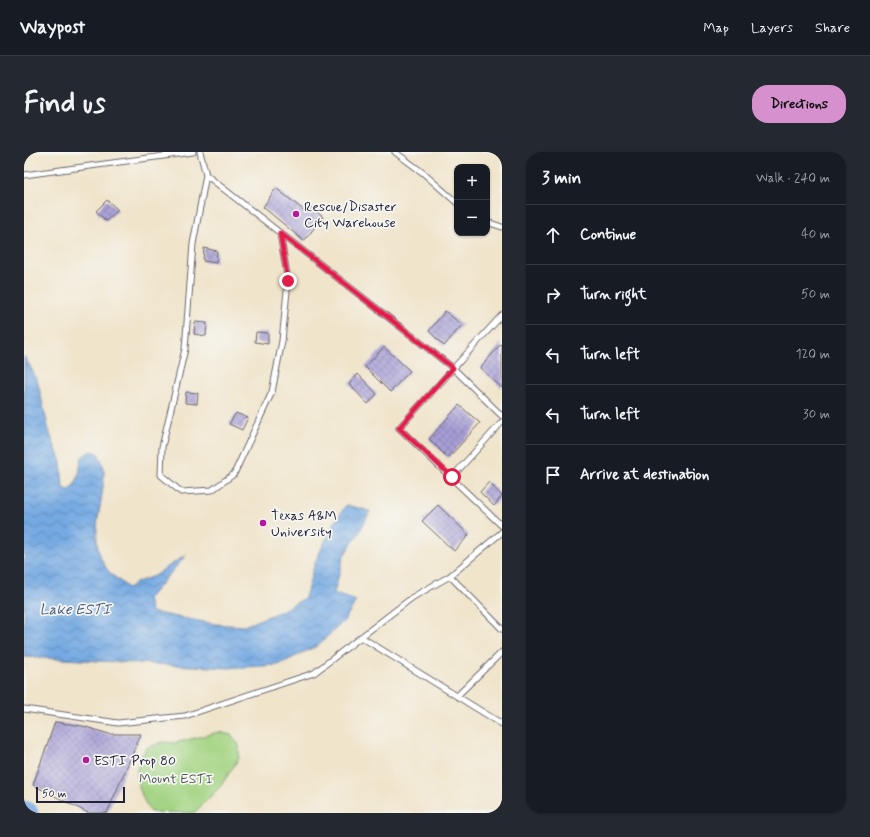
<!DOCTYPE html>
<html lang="en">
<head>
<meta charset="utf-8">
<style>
	body { margin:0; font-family:Mynerve,sans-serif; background:#242831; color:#f1f3f6 }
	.controls { position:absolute; right:12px; top:12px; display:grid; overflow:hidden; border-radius:8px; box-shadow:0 1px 3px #0004 }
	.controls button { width:36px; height:36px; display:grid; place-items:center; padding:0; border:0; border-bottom:1px solid #363941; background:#171b24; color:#f1f3f6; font:20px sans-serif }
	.scale { position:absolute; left:12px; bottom:10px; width:89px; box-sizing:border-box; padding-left:4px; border:2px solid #22223b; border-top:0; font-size:11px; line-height:14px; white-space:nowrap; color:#22223b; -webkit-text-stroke:3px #f6f6f2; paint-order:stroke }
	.stop { position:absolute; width:12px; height:12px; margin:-9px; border:3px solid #e11d48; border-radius:50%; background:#fff }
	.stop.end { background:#e11d48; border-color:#fff; box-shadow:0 1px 4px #0008 }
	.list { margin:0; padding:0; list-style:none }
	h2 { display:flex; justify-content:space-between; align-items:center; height:52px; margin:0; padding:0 16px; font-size:17px }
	h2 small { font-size:13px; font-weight:400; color:#9ea1a6 }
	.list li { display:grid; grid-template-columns:26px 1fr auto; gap:12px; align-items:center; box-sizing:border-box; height:60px; padding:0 16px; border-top:1px solid #363941 }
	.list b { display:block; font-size:15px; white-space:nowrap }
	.list em { font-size:13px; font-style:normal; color:#9ea1a6 }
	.icon { flex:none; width:22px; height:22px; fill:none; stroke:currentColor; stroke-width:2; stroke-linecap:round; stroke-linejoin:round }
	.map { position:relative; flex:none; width:478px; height:661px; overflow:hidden; border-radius:16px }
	header { display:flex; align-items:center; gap:24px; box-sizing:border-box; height:56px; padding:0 20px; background:#171b24; border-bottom:1px solid #363941 }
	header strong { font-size:19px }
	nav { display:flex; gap:22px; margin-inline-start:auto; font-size:14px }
	.intro { display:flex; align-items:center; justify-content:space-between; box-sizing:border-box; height:96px; padding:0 24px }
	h1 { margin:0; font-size:28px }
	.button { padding:10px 18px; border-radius:16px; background:#d690ce; color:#111; font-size:14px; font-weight:700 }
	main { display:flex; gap:24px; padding:0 24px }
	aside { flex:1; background:#171b24; border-radius:16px; box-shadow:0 1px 3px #0004 }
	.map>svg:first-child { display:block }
	.park { fill:#a4d483; stroke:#637b5f }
	.water { fill:url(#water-waves); stroke:#4b668e }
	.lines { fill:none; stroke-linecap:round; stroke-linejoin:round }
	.river { stroke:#74a9e2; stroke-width:21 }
	.building { fill:url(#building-cross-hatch) }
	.lane-casing { stroke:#6a666d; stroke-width:7 }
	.lane { stroke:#fff; stroke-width:5 }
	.route { stroke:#e11d48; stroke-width:5 }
	.poi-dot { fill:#b5179e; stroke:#f6f6f2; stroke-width:1.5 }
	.labels { text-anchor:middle; stroke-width:3.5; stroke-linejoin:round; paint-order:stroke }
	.poi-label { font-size:14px; fill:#22223b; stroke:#f6f6f2; text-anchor:start }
	.park-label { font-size:14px; fill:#495751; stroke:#f6f6f2 }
	.water-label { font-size:15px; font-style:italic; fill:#43587e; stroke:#f6f6f2 }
</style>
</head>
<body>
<header>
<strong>Waypost</strong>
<nav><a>Map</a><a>Layers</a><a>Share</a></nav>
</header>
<div class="intro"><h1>Find us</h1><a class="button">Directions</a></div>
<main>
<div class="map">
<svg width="478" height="661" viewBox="0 0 478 661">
	<defs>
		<pattern id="water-waves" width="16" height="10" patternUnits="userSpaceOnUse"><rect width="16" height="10" fill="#74a9e2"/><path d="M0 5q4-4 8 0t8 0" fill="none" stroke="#5f89b8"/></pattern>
		<pattern id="building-cross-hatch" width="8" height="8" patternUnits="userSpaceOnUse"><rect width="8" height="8" fill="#a79fd6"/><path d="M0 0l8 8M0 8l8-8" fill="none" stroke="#8881af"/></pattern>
	</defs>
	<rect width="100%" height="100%" fill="#f6f6f2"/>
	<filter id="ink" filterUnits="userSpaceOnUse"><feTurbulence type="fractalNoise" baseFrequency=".025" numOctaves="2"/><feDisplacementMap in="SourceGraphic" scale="8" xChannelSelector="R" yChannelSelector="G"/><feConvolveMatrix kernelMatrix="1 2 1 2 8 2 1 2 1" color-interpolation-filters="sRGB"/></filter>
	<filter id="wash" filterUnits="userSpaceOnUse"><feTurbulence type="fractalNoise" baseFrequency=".012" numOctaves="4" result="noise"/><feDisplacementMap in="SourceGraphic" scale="16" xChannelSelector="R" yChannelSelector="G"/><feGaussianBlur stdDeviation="0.9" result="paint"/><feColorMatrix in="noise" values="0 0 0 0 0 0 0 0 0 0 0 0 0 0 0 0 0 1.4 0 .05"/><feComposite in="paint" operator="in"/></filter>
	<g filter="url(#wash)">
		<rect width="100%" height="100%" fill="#f0e4ca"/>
		<path class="park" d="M195,580L207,583L215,593V606L196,635L170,661L127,660C119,650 110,626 114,613C115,607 120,601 122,596L139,590L151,591Z"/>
		<path class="water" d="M0,204L13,227L25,279L37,310L39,336L45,338C56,330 55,317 58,305L66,299L74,301C77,308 80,314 80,321C80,354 62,387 83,417C87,423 99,431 105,437L111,431L130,424L163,402L124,447L127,460L191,472L220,474L255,460L281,446L291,410L310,372L322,353L346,359L335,381L320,403L310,441L332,449L320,469L293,494L254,513L205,516L0,505Z"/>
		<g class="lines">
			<path class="river" d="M0,659L4,661"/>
		</g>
		<g id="blocks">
			<g class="building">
				<path d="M252,36L282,60L287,55L299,65L280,89L239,55Z"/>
				<path d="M83,48L94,58L82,69L72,59Z"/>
				<path d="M180,96L193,99L192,111L179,109Z"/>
				<path d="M421,159L438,173L420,194L405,179Z"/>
				<path d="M171,170L183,171L182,184L170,182Z"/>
				<path d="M232,180L244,181V192L231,190Z"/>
				<path d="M478,191V236L456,216Z"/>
				<path d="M360,195L386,219L366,240L341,215Z"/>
				<path d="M334,222L353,242L344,252L325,232Z"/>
				<path d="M162,240L174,241L173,252L161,251Z"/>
				<path d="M435,253L456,271L424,306L405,287Z"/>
				<path d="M212,261L224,266L218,278L205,272Z"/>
				<path d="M465,330L478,344L470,354L456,340Z"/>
				<path d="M414,353L445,383L430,399L398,369Z"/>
				<path d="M31,570L59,574L85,582H117L83,661H64L9,633Z"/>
			</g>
		</g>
	</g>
	<g filter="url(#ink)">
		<use href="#blocks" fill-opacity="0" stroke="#6a666d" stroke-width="1"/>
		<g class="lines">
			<defs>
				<g id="lane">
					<path d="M176,0L182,23L429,216L478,264"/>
					<path d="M371,0L398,20L433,51"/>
					<path d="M0,23L169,0"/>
					<path d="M182,23L169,92L161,197L138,295L137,323L157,340L188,338L210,322L248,240L258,189L264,129L256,81"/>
					<path d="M463,70L478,75"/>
					<path d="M478,163L375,276L478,374"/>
					<path d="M428,325L478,270"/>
					<path d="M426,424L478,477"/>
					<path d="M337,485L478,572"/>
					<path d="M433,544L478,500"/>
					<path d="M0,557L94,571L161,564L290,521L389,445L426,424L478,380"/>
				</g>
			</defs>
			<use href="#lane" class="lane-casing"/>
			<use href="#lane" class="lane"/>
		</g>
	</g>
	<g class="lines" filter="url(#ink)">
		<path class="route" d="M264,129L256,81L429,216L375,276L428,325"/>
	</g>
	<g class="poi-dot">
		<circle cx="272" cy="62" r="4"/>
		<circle cx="239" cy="371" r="4"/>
		<circle cx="62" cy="608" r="4"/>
	</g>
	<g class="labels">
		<g class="poi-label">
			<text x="280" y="59">Rescue/Disaster<tspan x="280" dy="16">City Warehouse</tspan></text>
			<text x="247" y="368">Texas A&amp;M<tspan x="247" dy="16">University</tspan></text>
			<text x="70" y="613">ESTI Prop 80</text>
		</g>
		<g class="park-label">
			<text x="152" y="631">Mount ESTI</text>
		</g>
		<g class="water-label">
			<text x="51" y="462">Lake ESTI</text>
		</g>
	</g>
</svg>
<div class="controls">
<button>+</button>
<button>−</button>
</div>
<div class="scale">50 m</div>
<div class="stop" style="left:428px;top:325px"></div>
<div class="stop end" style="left:264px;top:129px"></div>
</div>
<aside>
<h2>3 min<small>Walk · 240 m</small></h2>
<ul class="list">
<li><svg class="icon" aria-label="ahead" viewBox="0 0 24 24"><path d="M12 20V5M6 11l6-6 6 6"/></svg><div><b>Continue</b></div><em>40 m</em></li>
<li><svg class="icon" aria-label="right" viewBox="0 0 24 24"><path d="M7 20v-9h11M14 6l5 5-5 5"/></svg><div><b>Turn right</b></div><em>50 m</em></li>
<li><svg class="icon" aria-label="left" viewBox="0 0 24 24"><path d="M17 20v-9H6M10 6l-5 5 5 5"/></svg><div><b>Turn left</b></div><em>120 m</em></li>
<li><svg class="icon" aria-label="left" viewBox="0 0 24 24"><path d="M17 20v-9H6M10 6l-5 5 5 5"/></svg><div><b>Turn left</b></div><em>30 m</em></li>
<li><svg class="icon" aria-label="arrive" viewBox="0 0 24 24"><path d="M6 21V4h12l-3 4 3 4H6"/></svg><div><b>Arrive at destination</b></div></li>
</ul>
</aside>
</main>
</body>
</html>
